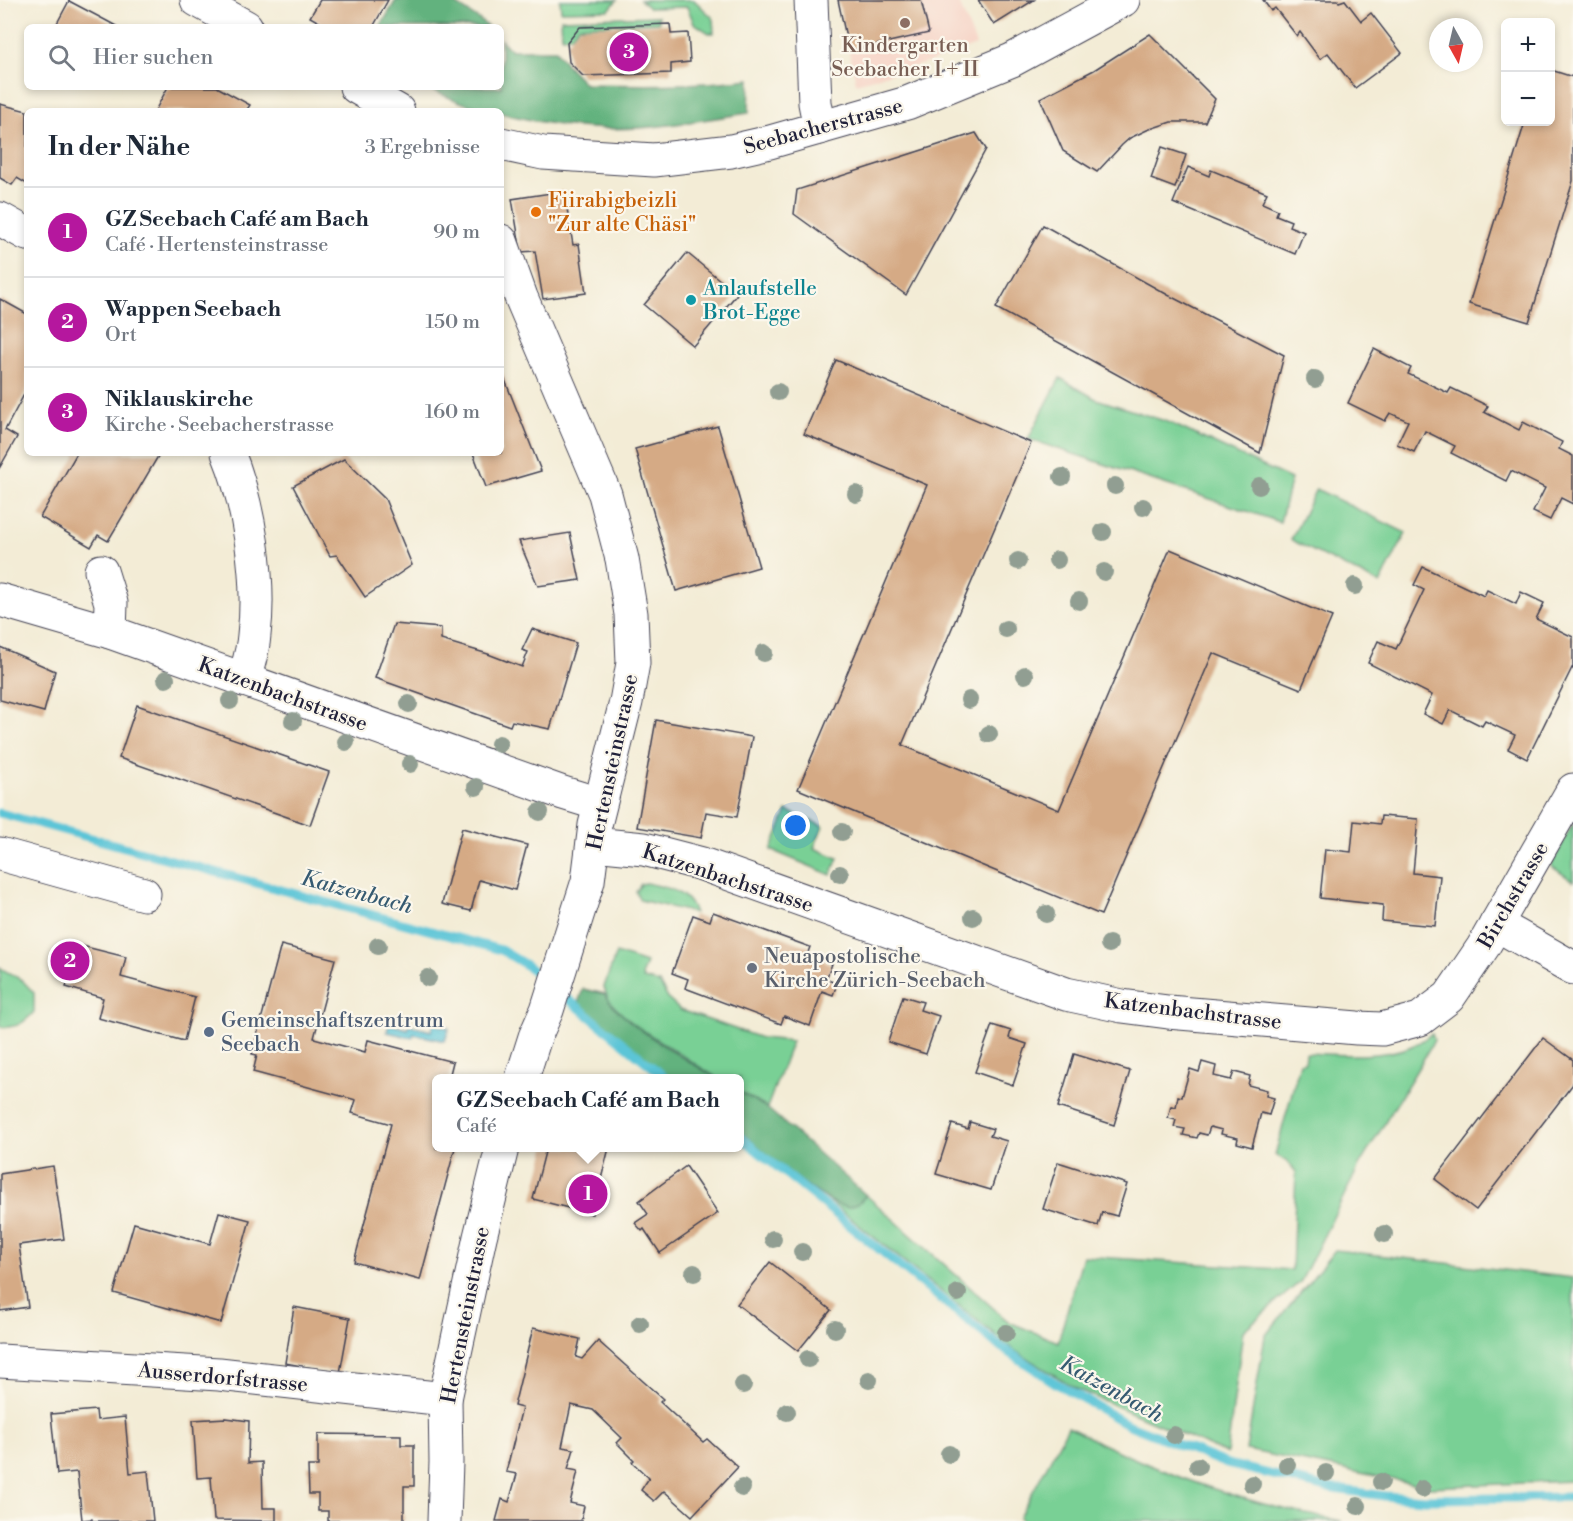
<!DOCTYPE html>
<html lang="de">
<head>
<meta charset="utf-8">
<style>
	body { margin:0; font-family:"Libre Bodoni",serif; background:#f2f2f3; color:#1f2937 }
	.controls { position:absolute; right:18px; top:18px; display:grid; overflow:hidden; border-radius:9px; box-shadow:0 3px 9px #0003 }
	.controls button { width:54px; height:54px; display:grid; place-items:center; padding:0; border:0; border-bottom:2px solid #e0e1e3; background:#fff; color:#1f2937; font:30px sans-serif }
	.compass { position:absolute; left:1429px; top:18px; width:54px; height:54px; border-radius:50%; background:#fff; box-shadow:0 3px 9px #0003; rotate:172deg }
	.you { position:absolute; left:796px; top:826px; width:21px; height:21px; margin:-15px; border:4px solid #fff; border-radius:50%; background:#1a73e8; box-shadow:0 0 0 9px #1a73e833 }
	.badge { display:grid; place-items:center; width:39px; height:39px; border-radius:50%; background:#b5179e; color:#fff; font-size:20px; font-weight:700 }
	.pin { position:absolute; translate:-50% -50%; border:3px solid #fff; box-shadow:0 2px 6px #0006 }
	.popup { position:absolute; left:432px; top:1074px; width:312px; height:78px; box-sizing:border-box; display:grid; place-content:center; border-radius:9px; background:#fff; filter:drop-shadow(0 2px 4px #0005); font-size:20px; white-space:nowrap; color:#747a83 }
	.popup b { font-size:22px; color:#1f2937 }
	.popup::after { content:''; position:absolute; left:50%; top:100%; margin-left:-12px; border:12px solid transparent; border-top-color:#fff }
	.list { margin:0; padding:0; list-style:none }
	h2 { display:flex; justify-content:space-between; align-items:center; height:78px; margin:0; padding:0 24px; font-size:26px }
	h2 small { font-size:20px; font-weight:400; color:#747a83 }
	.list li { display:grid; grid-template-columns:39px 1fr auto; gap:18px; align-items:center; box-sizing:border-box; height:90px; padding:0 24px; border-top:2px solid #e0e1e3 }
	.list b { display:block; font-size:22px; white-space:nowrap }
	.list p { margin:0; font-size:20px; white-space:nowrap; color:#747a83 }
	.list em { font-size:20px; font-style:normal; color:#747a83 }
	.icon { flex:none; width:33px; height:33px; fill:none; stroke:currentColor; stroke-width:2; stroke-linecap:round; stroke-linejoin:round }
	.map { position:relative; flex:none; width:1573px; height:1521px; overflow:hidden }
	.search { position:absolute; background:#fff; box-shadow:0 3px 9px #0003; left:24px; top:24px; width:480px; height:66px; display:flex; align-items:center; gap:15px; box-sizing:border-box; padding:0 21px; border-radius:9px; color:#747a83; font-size:22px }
	.panel { position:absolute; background:#fff; box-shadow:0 3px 9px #0003; left:24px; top:108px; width:480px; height:348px; border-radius:9px }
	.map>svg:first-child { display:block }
	.built { fill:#f6d2c4 }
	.green { fill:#79d095; stroke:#4e7968; stroke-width:1.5 }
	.forest { fill:#62b27e; stroke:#426a5c; stroke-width:1.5 }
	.water { fill:#5cc5d7; stroke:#3f7489; stroke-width:1.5 }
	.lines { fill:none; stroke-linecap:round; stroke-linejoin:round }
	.stream { stroke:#5cc5d7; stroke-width:9 }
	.building { fill:#d5aa85 }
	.minor-casing { stroke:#414052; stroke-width:35 }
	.minor { stroke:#fff; stroke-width:33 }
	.tree { fill:#919e92 }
	.education-dot { fill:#8d6e63; stroke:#fbf7ec; stroke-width:2 }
	.food-dot { fill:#e8710a; stroke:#fbf7ec; stroke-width:2 }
	.culture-dot { fill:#0f9aa8; stroke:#fbf7ec; stroke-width:2 }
	.worship-dot { fill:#6b7280; stroke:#fbf7ec; stroke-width:2 }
	.service-dot { fill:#5c6f8a; stroke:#fbf7ec; stroke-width:2 }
	.labels { text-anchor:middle; stroke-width:4.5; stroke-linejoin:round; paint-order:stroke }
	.education-label { font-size:21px; fill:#785e54; stroke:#fbf7ec }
	.street-label { font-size:21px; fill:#22223b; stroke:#fbf7ec }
	.food-label { font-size:21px; fill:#c56008; stroke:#fbf7ec; text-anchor:start }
	.culture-label { font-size:21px; fill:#0d838f; stroke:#fbf7ec; text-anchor:start }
	.worship-label { font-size:21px; fill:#5b616d; stroke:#fbf7ec; text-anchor:start }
	.service-label { font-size:21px; fill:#4e5e75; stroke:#fbf7ec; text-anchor:start }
	.water-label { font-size:22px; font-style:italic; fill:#365b72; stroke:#fbf7ec }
</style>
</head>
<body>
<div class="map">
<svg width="1573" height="1521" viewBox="0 0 1573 1521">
	<rect width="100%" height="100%" fill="#fbf7ec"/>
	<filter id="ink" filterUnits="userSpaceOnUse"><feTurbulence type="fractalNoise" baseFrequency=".0167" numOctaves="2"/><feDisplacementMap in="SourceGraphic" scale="12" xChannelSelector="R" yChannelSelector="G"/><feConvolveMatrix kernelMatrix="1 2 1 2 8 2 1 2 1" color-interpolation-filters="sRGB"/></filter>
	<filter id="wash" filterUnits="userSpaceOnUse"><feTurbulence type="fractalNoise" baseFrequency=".008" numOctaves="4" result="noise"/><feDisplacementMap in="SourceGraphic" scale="24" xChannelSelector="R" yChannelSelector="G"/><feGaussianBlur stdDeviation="1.35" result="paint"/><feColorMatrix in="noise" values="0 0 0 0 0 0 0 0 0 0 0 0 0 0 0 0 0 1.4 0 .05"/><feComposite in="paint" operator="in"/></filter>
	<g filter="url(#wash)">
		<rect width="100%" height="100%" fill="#f3ecd6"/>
		<path class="built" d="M838,0H958L976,45L933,61L856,83Z"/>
		<g class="green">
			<path d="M560,0H617L609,10L561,11Z"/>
			<path d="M640,0H694L713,18L714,33H709L694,23L687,7L649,8Z"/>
			<path d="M658,16L659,22L579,26L571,36L562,37L561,19Z"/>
			<path d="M1060,378L1096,399L1168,422L1291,479L1280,522L1028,439Z"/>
			<path d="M1316,489L1406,533L1380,584L1291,540Z"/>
			<path d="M787,811L823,826L814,848L838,858L831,875L771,850Z"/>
			<path d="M1573,823V881L1551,866Z"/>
			<path d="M646,883C666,887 688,891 695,913L640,900L636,892L641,884Z"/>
			<path d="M616,953L646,963L642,974L643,979L659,983L669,1000L680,1010L761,1038L792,1041L767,1108L740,1092V1078H717L633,1024L609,1002L604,987Z"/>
			<path d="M0,968L22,980L34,993V1012C23,1024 16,1028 0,1027Z"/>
			<path d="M1432,1034L1434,1040L1429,1050L1360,1164L1301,1281L1243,1331L1227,1454L1077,1389L1015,1351L824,1197C841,1205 852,1213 866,1195L1009,1322L1058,1342L1083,1256L1292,1270L1296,1172L1287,1161L1275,1155L1300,1063L1305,1062L1306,1053C1339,1055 1386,1059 1416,1044C1422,1041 1426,1037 1432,1034Z"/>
			<path d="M1335,1250L1573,1278V1481L1430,1487L1246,1450L1265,1336Z"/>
			<path d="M1068,1427C1155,1472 1245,1505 1342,1521H1023L1019,1517Z"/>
		</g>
		<g class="forest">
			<path d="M396,0H450L480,20L488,27H380Z"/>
			<path d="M501,40L511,50H556L566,64L585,84C640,85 695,86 750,79L749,113C712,118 675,126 639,128C592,131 546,125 501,113V111C476,111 448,97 425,87H501Z"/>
			<path d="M583,989L605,994C618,1020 689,1062 717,1078H672L593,1017L578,1003Z"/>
			<path d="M740,1092L767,1108L866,1195C861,1201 856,1207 847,1207C825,1206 760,1147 740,1132Z"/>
		</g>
		<path class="water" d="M389,1024L408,1029L409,1025L431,1031L433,1024L449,1028L445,1041L414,1034L412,1038L387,1032Z"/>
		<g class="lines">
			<g class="stream">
				<path d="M0,813L501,950L526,965L666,1078"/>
				<path d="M740,1137L998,1345L1054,1382L1127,1424L1227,1464L1328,1488L1385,1496L1424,1499L1573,1497"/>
			</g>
		</g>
		<g id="blocks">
			<g class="building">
				<path d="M320,0H388L373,27H328L310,17Z"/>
				<path d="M838,0H921L929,33L849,51Z"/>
				<path d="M978,0H1034L994,25Z"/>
				<path d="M1263,0H1338L1339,2L1345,0L1361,21L1371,13L1402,53L1355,88L1328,53L1320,59L1300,32L1297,36L1275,8L1271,11Z"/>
				<path d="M69,1L105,20L118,27H55Z"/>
				<path d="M670,24L671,34L688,33L690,62L671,64V73L583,76L569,62L567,43L580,27Z"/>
				<path d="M1150,34L1215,99L1205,122H1171L1147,130L1130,138L1122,145L1097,172L1063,151L1040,98L1094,70Z"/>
				<path d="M1551,70L1573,77V181L1529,322L1469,304L1525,122H1551Z"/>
				<path d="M168,87H217L250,105L246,111H155Z"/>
				<path d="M0,104L27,111V184L17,178L12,185L0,178Z"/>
				<path d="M976,133L986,149L906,295L794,214L797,190Z"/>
				<path d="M1162,147L1186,155L1175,188L1151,179Z"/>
				<path d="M1188,167L1209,176L1211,170L1267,193L1262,203L1278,210L1276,215L1291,221L1289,226L1304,232L1295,254L1173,203Z"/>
				<path d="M564,191L573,245L579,244L586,293L543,299L535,251L521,252L512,199Z"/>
				<path d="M1043,225L1168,295L1284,355L1260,453L996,308Z"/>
				<path d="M687,253L737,294L693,346L644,305Z"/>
				<path d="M0,299L27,314V389L5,430L17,437L0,467Z"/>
				<path d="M1374,349L1411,368L1408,374L1448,393L1451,388L1488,406L1484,412L1519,430L1523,422L1562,442L1559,449L1573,456V504L1561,498L1550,520L1533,512L1545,488L1511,471L1506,481L1451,453L1455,446L1425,431L1414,452L1397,444L1408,421L1390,413L1385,421L1348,403Z"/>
				<path d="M836,360L1031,443L902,745L1059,810L1170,549L1332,617L1301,689L1213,653L1101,915L798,789L927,485L804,434Z"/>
				<path d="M501,370L541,471L486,487L473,453H501Z"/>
				<path d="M718,426L759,567L676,591L635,449Z"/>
				<path d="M77,453H160L108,541L98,535L91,547L40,517Z"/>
				<path d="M344,459L385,499L412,565L365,597L337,555L330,556L293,486Z"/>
				<path d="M570,533L580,580L538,586L519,541Z"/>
				<path d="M1423,567L1484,596L1487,590L1516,604L1521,592L1544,603L1536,619L1573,637V669L1572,668L1527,759L1508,749L1515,735L1485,721L1482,726L1450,710L1443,724L1423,714L1432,695L1368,663L1378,641L1396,649L1424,590L1414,585Z"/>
				<path d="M394,624L441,628V640L488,654L522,667L528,652L522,650L532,629L576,643L550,729L512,721L510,726L375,678Z"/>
				<path d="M0,647L55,671L44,712L0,700Z"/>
				<path d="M137,705L329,772L310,825L119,758Z"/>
				<path d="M656,720L752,737L737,817L706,812L701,838L637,827Z"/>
				<path d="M1381,816L1418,819L1413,873L1440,876L1435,926L1382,921L1383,905L1320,898L1325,849L1351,852L1354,821L1380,824Z"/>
				<path d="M462,828L527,845L515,890L479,880L471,911L442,904Z"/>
				<path d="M713,912L810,947L807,955L832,964L826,979L837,984L833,995L822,991L810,1026L784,1016L781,1024L685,988L688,979L672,973L693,915L710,921Z"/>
				<path d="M78,945L126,957L121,977L195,997L184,1041L98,1018L103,998L66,987Z"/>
				<path d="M281,945L335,959L314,1038L365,1052L368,1040L453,1062L449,1078H436V1148H455L420,1280L354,1262L391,1124L352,1113L356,1100L253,1072L257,1055L252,1054Z"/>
				<path d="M903,996L923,1002L920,1010L939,1016L926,1054L888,1042Z"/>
				<path d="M992,1025L1011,1031L1009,1038L1027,1044L1013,1085L975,1072Z"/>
				<path d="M1543,1038L1573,1060V1084L1476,1210L1435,1179Z"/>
				<path d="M1074,1054L1130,1071L1114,1125L1058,1107Z"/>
				<path d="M1202,1062L1216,1066L1214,1076L1231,1080L1234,1072L1250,1076L1248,1085L1267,1090L1266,1096L1274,1098L1269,1115L1261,1113L1252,1147L1237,1143L1238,1138L1221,1134L1222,1130L1210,1127L1207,1135L1199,1133L1197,1138L1183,1135L1185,1129L1174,1127L1176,1120L1168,1118L1171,1106L1176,1107L1178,1096L1182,1097L1190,1069L1199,1072Z"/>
				<path d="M970,1122L993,1129L990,1136L1007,1141L991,1190L936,1174L952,1124L968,1129Z"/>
				<path d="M546,1148H609L592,1214L533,1199Z"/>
				<path d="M1058,1162L1127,1184L1117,1216L1102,1212L1098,1226L1043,1209Z"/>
				<path d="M53,1166L64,1239L19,1245L28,1307L0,1311V1174Z"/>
				<path d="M686,1166L718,1213L660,1253L644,1229L642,1231L635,1223L648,1214L639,1201Z"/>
				<path d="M219,1212L250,1220L221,1323L114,1293L134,1223L210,1244Z"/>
				<path d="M770,1262L831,1310L798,1351L737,1304Z"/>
				<path d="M294,1307L350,1318L340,1373L285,1363Z"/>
				<path d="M533,1328L580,1339L576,1357L582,1359L598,1341L663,1399L660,1402L703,1442L707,1439L738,1467L692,1516L664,1491L654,1501L641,1490L649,1478L632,1462L634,1460L617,1443L622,1438L593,1410L571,1405L562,1447L574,1449L568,1469L578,1471L570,1503L584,1506L581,1521H496L502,1499L509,1502L517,1474L506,1472L522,1408L514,1406Z"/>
				<path d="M96,1410L97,1420L125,1417L130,1473L148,1471L153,1521H92V1519L82,1520L77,1472L57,1474L51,1414Z"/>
				<path d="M226,1418L249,1421L248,1463L262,1462L263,1508H276V1521L214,1520L211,1477L197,1478L193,1420Z"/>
				<path d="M318,1434L401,1435V1445H414V1486H404V1521H328V1511H318V1494H309L308,1466H318Z"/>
			</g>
		</g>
	</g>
	<g filter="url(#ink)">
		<use href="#blocks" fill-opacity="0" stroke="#414052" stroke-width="1.5"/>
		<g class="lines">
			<defs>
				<g id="minor">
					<path d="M197,0L246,27"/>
					<path d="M811,0L815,103L820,128"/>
					<path d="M356,87L398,111"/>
					<path d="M501,144L543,153L654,160L731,151L770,142L907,103L1012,60L1123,0"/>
					<path d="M0,219L27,234"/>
					<path d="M501,241L521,297L605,494L622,559L631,614L633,663L626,702L595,825L588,881L547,1010L535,1037L522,1078"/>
					<path d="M228,453C249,504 261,580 254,635C253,651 248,665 244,680"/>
					<path d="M101,571L111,603L110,632"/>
					<path d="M0,600L110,632L563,793L599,804"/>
					<path d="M593,844L644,849L702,864L1066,994L1122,1006L1168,1012L1357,1028L1382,1029L1420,1019L1449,997L1483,947L1573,790"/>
					<path d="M0,854L144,894"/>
					<path d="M1496,924L1573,968"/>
					<path d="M0,1361L219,1374L445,1399"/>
					<path d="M444,1521L446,1462L445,1399L480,1237L502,1148"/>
				</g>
			</defs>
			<use href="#minor" class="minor-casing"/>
			<use href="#minor" class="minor"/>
		</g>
		<g class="tree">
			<circle cx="1315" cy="379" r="9"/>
			<circle cx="778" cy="392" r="9"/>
			<circle cx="1062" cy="477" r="9"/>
			<circle cx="1115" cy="486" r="9"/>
			<circle cx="1259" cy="486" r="9"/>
			<circle cx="856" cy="494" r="9"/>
			<circle cx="1143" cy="507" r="9"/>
			<circle cx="1103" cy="532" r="9"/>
			<circle cx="1057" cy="560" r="9"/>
			<circle cx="1018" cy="561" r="9"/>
			<circle cx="1104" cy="572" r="9"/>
			<circle cx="1355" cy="586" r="9"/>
			<circle cx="1079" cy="601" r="9"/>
			<circle cx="1006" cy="629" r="9"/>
			<circle cx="764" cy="653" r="9"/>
			<circle cx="1025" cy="675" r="9"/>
			<circle cx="166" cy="679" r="9"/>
			<circle cx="969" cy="700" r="9"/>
			<circle cx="230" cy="701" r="9"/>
			<circle cx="409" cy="704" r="9"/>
			<circle cx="293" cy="721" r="9"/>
			<circle cx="989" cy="734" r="9"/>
			<circle cx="346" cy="742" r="9"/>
			<circle cx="499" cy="744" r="9"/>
			<circle cx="410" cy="764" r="9"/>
			<circle cx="476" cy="787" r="9"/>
			<circle cx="540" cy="812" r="9"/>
			<circle cx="842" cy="832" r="9"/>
			<circle cx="840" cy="874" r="9"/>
			<circle cx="1046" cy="914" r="9"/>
			<circle cx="973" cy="917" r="9"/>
			<circle cx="1109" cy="944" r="9"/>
			<circle cx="378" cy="946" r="9"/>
			<circle cx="428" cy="978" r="9"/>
			<circle cx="1384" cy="1234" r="9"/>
			<circle cx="773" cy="1239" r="9"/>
			<circle cx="802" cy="1252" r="9"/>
			<circle cx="694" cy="1273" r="9"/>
			<circle cx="958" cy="1293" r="9"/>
			<circle cx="640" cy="1324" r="9"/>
			<circle cx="835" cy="1329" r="9"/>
			<circle cx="1006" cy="1333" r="9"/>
			<circle cx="808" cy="1359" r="9"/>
			<circle cx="869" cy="1380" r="9"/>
			<circle cx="743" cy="1385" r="9"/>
			<circle cx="787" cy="1412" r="9"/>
			<circle cx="1174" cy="1435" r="9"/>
			<circle cx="949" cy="1454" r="9"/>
			<circle cx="1287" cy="1465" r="9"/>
			<circle cx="1198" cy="1466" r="9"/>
			<circle cx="1326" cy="1473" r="9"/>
			<circle cx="1381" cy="1482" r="9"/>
			<circle cx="1252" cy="1484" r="9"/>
			<circle cx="742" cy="1488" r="9"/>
			<circle cx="1422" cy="1489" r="9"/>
			<circle cx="1358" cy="1506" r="9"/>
		</g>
	</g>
	<circle class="education-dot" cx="905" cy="23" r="6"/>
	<circle class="food-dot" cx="536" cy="212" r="6"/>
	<circle class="culture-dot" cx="691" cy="300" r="6"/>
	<circle class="worship-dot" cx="752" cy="968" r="6"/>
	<circle class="service-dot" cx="209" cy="1032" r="6"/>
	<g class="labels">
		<g class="education-label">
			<text x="905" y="52">Kindergarten<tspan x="905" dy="24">Seebacher I + II</tspan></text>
		</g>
		<g class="street-label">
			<text transform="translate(823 126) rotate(-15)" y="7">Seebacherstrasse</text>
			<text transform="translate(283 694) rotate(20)" y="7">Katzenbachstrasse</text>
			<text transform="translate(612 762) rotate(-78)" y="7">Hertensteinstrasse</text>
			<text transform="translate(728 878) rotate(18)" y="7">Katzenbachstrasse</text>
			<text transform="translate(1513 895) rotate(-60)" y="7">Birchstrasse</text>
			<text transform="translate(1193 1011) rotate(7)" y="7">Katzenbachstrasse</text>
			<text transform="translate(465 1315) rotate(-79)" y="7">Hertensteinstrasse</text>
			<text transform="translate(223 1377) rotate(5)" y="7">Ausserdorfstrasse</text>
		</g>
		<g class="food-label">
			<text x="548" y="207">Fiirabigbeizli<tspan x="548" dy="24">"Zur alte Chäsi"</tspan></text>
		</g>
		<g class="culture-label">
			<text x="703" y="295">Anlaufstelle<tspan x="703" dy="24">Brot-Egge</tspan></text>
		</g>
		<g class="worship-label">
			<text x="764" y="963">Neuapostolische<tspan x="764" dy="24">Kirche Zürich-Seebach</tspan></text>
		</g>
		<g class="service-label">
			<text x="221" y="1027">Gemeinschaftszentrum<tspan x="221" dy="24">Seebach</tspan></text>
		</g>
		<g class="water-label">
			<text transform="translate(357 891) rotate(15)" y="8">Katzenbach</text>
			<text transform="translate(1112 1388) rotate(29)" y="8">Katzenbach</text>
		</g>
	</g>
</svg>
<div class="controls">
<button>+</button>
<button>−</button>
</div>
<svg class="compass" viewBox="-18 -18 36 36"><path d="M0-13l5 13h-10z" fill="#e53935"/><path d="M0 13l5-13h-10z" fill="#747a83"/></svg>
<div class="you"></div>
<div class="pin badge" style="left:588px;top:1194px">1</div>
<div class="popup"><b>GZ Seebach Café am Bach</b>Café</div>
<div class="pin badge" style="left:70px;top:961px">2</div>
<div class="pin badge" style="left:629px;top:52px">3</div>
<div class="search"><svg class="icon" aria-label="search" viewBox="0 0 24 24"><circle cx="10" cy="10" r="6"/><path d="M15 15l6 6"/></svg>Hier suchen</div>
<section class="panel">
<h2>In der Nähe<small>3 Ergebnisse</small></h2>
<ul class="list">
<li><span class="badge">1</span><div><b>GZ Seebach Café am Bach</b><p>Café · Hertensteinstrasse</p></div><em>90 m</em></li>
<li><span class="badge">2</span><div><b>Wappen Seebach</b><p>Ort</p></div><em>150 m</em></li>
<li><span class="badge">3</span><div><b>Niklauskirche</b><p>Kirche · Seebacherstrasse</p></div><em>160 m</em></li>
</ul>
</section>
</div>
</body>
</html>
